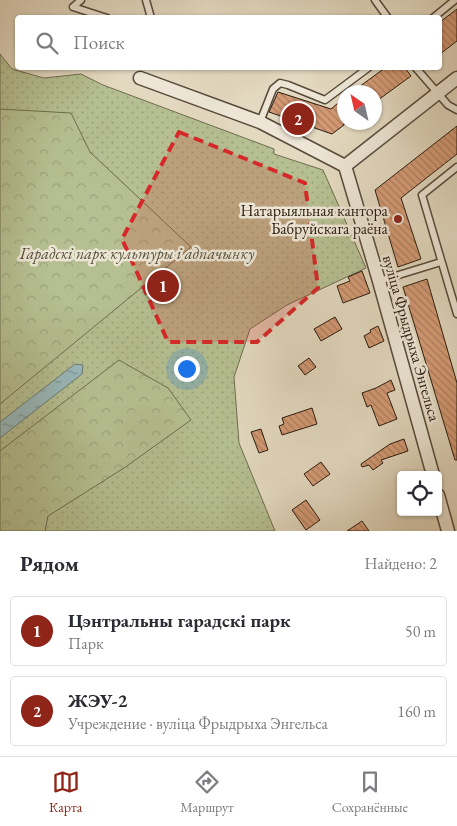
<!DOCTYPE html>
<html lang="ru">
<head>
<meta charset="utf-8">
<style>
	body { margin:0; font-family:"EB Garamond",serif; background:#f7f7f7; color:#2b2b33 }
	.controls { position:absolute; right:15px; bottom:15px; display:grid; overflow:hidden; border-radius:5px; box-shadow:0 1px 4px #0004 }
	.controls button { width:45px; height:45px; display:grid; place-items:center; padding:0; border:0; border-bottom:1px solid #e1e1e2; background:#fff; color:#2b2b33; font:25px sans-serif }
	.compass { position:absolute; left:337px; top:85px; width:45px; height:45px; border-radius:50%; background:#fff; box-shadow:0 1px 4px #0004; rotate:326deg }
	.you { position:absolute; left:186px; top:368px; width:18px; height:18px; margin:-12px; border:4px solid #fff; border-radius:50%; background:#1a73e8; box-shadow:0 0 0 8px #1a73e833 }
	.badge { display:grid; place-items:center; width:32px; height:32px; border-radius:50%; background:#8f2418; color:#fff; font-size:16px; font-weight:700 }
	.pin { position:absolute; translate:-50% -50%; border:2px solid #fff; box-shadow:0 1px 5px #0006 }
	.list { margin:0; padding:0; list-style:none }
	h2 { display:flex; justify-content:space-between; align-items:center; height:65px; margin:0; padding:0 20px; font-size:21px }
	h2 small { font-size:16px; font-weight:400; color:#7c7c81 }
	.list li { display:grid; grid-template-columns:32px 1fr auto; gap:15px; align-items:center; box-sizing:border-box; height:70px; margin:0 10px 10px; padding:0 10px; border:1px solid #e1e1e2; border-radius:5px }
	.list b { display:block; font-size:19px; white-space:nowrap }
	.list p { margin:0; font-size:16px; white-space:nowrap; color:#7c7c81 }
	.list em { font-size:16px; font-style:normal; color:#7c7c81 }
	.icon { flex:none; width:28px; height:28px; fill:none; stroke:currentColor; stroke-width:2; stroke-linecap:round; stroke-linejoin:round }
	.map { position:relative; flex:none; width:457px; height:531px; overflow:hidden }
	.search { position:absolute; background:#fff; box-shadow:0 1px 4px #0004; left:15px; right:15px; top:15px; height:55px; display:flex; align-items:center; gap:12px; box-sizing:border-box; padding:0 18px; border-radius:5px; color:#7c7c81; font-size:19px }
	.sheet { height:225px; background:#fff }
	nav { display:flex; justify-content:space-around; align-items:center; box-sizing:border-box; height:70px; border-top:1px solid #e1e1e2; background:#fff; font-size:14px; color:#7c7c81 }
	nav a { display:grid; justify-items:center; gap:2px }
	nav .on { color:#8f2418 }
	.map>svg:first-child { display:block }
	.grass { fill:url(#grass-dots); stroke:#6e6d50 }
	.forest { fill:url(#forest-crowns); stroke:#6e6d50 }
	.water { fill:url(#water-ripples); stroke:#6b7976 }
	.building { fill:url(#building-back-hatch); stroke:#281b0f }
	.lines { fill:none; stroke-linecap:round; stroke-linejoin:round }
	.lane-casing { stroke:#574a3b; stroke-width:9 }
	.street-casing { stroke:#574a3b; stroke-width:15 }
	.lane { stroke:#ede6d6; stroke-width:6 }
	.street { stroke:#ede6d6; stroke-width:12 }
	.marked { fill:#d62828; fill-opacity:0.2; stroke:#d62828; stroke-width:4; stroke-dasharray:10 6; stroke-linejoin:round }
	.poi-dot { fill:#8f2418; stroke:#ede6d6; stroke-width:2 }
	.labels { text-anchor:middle; stroke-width:5; stroke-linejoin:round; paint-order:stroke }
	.poi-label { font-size:16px; fill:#281b0f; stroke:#ede6d6; text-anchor:end }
	.park-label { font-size:16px; font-style:italic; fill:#524c36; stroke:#ede6d6 }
	.street-label { font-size:16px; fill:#281b0f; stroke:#ede6d6 }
</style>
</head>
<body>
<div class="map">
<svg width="457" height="531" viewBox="0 0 457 531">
	<defs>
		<pattern id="grass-dots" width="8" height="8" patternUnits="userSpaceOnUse" patternTransform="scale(1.25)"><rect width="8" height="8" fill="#b5bf91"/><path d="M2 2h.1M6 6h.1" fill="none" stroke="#9ca47c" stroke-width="1.8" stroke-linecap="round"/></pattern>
		<pattern id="forest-crowns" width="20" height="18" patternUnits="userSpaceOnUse" patternTransform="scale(1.25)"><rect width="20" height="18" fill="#b5bf91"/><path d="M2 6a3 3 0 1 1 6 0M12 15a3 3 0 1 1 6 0" fill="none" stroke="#9ca47c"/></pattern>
		<pattern id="water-ripples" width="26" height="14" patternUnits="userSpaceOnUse" patternTransform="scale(1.25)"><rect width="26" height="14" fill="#98b8bb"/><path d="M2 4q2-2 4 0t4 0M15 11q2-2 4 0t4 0" fill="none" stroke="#7c9596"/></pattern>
		<pattern id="building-back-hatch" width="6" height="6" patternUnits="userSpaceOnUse" patternTransform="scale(1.25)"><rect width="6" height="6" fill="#d49a75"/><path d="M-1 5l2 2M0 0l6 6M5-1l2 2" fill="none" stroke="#ac7d5e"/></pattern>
	</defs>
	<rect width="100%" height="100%" fill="#e3d9c0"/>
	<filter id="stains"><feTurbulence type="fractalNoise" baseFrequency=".004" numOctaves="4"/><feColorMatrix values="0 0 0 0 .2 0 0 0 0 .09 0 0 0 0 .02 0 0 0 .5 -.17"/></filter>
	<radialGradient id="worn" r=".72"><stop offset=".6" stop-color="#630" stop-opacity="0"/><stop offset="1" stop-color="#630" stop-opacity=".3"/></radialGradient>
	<path class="grass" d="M0,54L12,69L26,73L44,78L81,74L103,85L274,149V154L323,170L366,268L287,305L250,329L234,377L239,443L275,531H0Z"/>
	<g class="forest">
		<path d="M0,109L71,113L90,152L191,247L0,404Z"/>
		<path d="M119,360L168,388L191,420L124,468L48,516L45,531H0V451Z"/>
	</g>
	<path class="water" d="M75,364L83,365L82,374L0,438V422Z"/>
	<g class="building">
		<path d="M457,9V41L440,54V22Z"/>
		<path d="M385,68H405L411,76L374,103V92H352Z"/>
		<path d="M278,92L331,109L344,98V125L332,134L269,112Z"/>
		<path d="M457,126V154L401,198L421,259L398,267L375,190Z"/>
		<path d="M362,271L370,293L343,303L337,286L350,281L348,277Z"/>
		<path d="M427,279L457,383V460H455L403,287Z"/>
		<path d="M335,317L342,329L321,341L314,329Z"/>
		<path d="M378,326L384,341L369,348L364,336L371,332L370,330Z"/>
		<path d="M309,358L316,367L305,375L298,366Z"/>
		<path d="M391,380L395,390L387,393L397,419L379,426L371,405L367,407L362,393L376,388Z"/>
		<path d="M312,408L317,424L282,435L279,426L284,424L282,418Z"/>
		<path d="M261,429L268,450L259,453L251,432Z"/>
		<path d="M404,439L408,451L381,460L383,463L373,470L369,465L362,467L361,464L390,444Z"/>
		<path d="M321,462L330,474L313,486L304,474Z"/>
		<path d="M306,500L320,520L306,530L292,510Z"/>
		<path d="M362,521L369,531H347Z"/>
	</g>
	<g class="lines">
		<defs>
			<g id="lane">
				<path d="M81,0L73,7L107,18"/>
				<path d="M146,0L151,18"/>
				<path d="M375,0L388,18"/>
				<path d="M433,18L455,0"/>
				<path d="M416,68L448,105L457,110"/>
				<path d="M260,122L273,89L280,83L288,85L325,100L368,68"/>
				<path d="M457,167L422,195L457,314"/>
				<path d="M379,281L441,262"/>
			</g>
			<g id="street">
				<path d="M140,78L260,122L345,166L379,281L433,475"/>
				<path d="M345,166L457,78"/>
				<path d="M438,495L448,531"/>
			</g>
		</defs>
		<use href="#lane" class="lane-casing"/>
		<use href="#street" class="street-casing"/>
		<use href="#lane" class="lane"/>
		<use href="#street" class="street"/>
	</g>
	<path class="marked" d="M179,132L305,183L318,288L257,342H168L122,239Z"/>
	<circle class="poi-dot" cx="398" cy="219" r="5"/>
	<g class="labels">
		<g class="poi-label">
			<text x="388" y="216">Натарыяльная кантора<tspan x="388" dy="18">Бабруйскага раёна</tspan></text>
		</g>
		<g class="park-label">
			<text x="137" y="259">Гарадскі парк культуры і адпачынку</text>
		</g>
		<g class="street-label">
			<text transform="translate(412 338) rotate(74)" y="6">вуліца Фрыдрыха Энгельса</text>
		</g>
	</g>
	<rect width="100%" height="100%" filter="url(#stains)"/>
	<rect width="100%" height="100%" fill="url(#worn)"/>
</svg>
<div class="controls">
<button><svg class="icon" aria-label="locate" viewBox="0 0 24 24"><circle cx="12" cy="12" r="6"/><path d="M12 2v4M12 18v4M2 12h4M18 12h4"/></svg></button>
</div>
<svg class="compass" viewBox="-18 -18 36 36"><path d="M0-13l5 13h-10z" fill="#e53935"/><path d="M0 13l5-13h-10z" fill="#7c7c81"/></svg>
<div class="you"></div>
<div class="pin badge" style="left:163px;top:286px">1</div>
<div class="pin badge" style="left:298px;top:119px">2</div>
<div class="search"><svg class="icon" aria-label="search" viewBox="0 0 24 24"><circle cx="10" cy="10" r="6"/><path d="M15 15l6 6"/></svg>Поиск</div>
</div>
<section class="sheet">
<h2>Рядом<small>Найдено: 2</small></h2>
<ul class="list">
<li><span class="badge">1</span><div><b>Цэнтральны гарадскі парк</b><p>Парк</p></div><em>50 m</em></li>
<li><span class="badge">2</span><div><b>ЖЭУ-2</b><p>Учреждение · вуліца Фрыдрыха Энгельса</p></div><em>160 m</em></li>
</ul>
</section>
<nav>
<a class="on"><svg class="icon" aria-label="map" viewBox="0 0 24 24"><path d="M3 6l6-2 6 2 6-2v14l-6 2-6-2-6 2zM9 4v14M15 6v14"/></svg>Карта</a>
<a><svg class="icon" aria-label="directions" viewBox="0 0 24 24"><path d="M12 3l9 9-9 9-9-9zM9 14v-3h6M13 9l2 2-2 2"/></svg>Маршрут</a>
<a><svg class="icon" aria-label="saved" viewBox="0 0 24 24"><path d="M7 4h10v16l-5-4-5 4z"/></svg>Сохранённые</a>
</nav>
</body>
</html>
